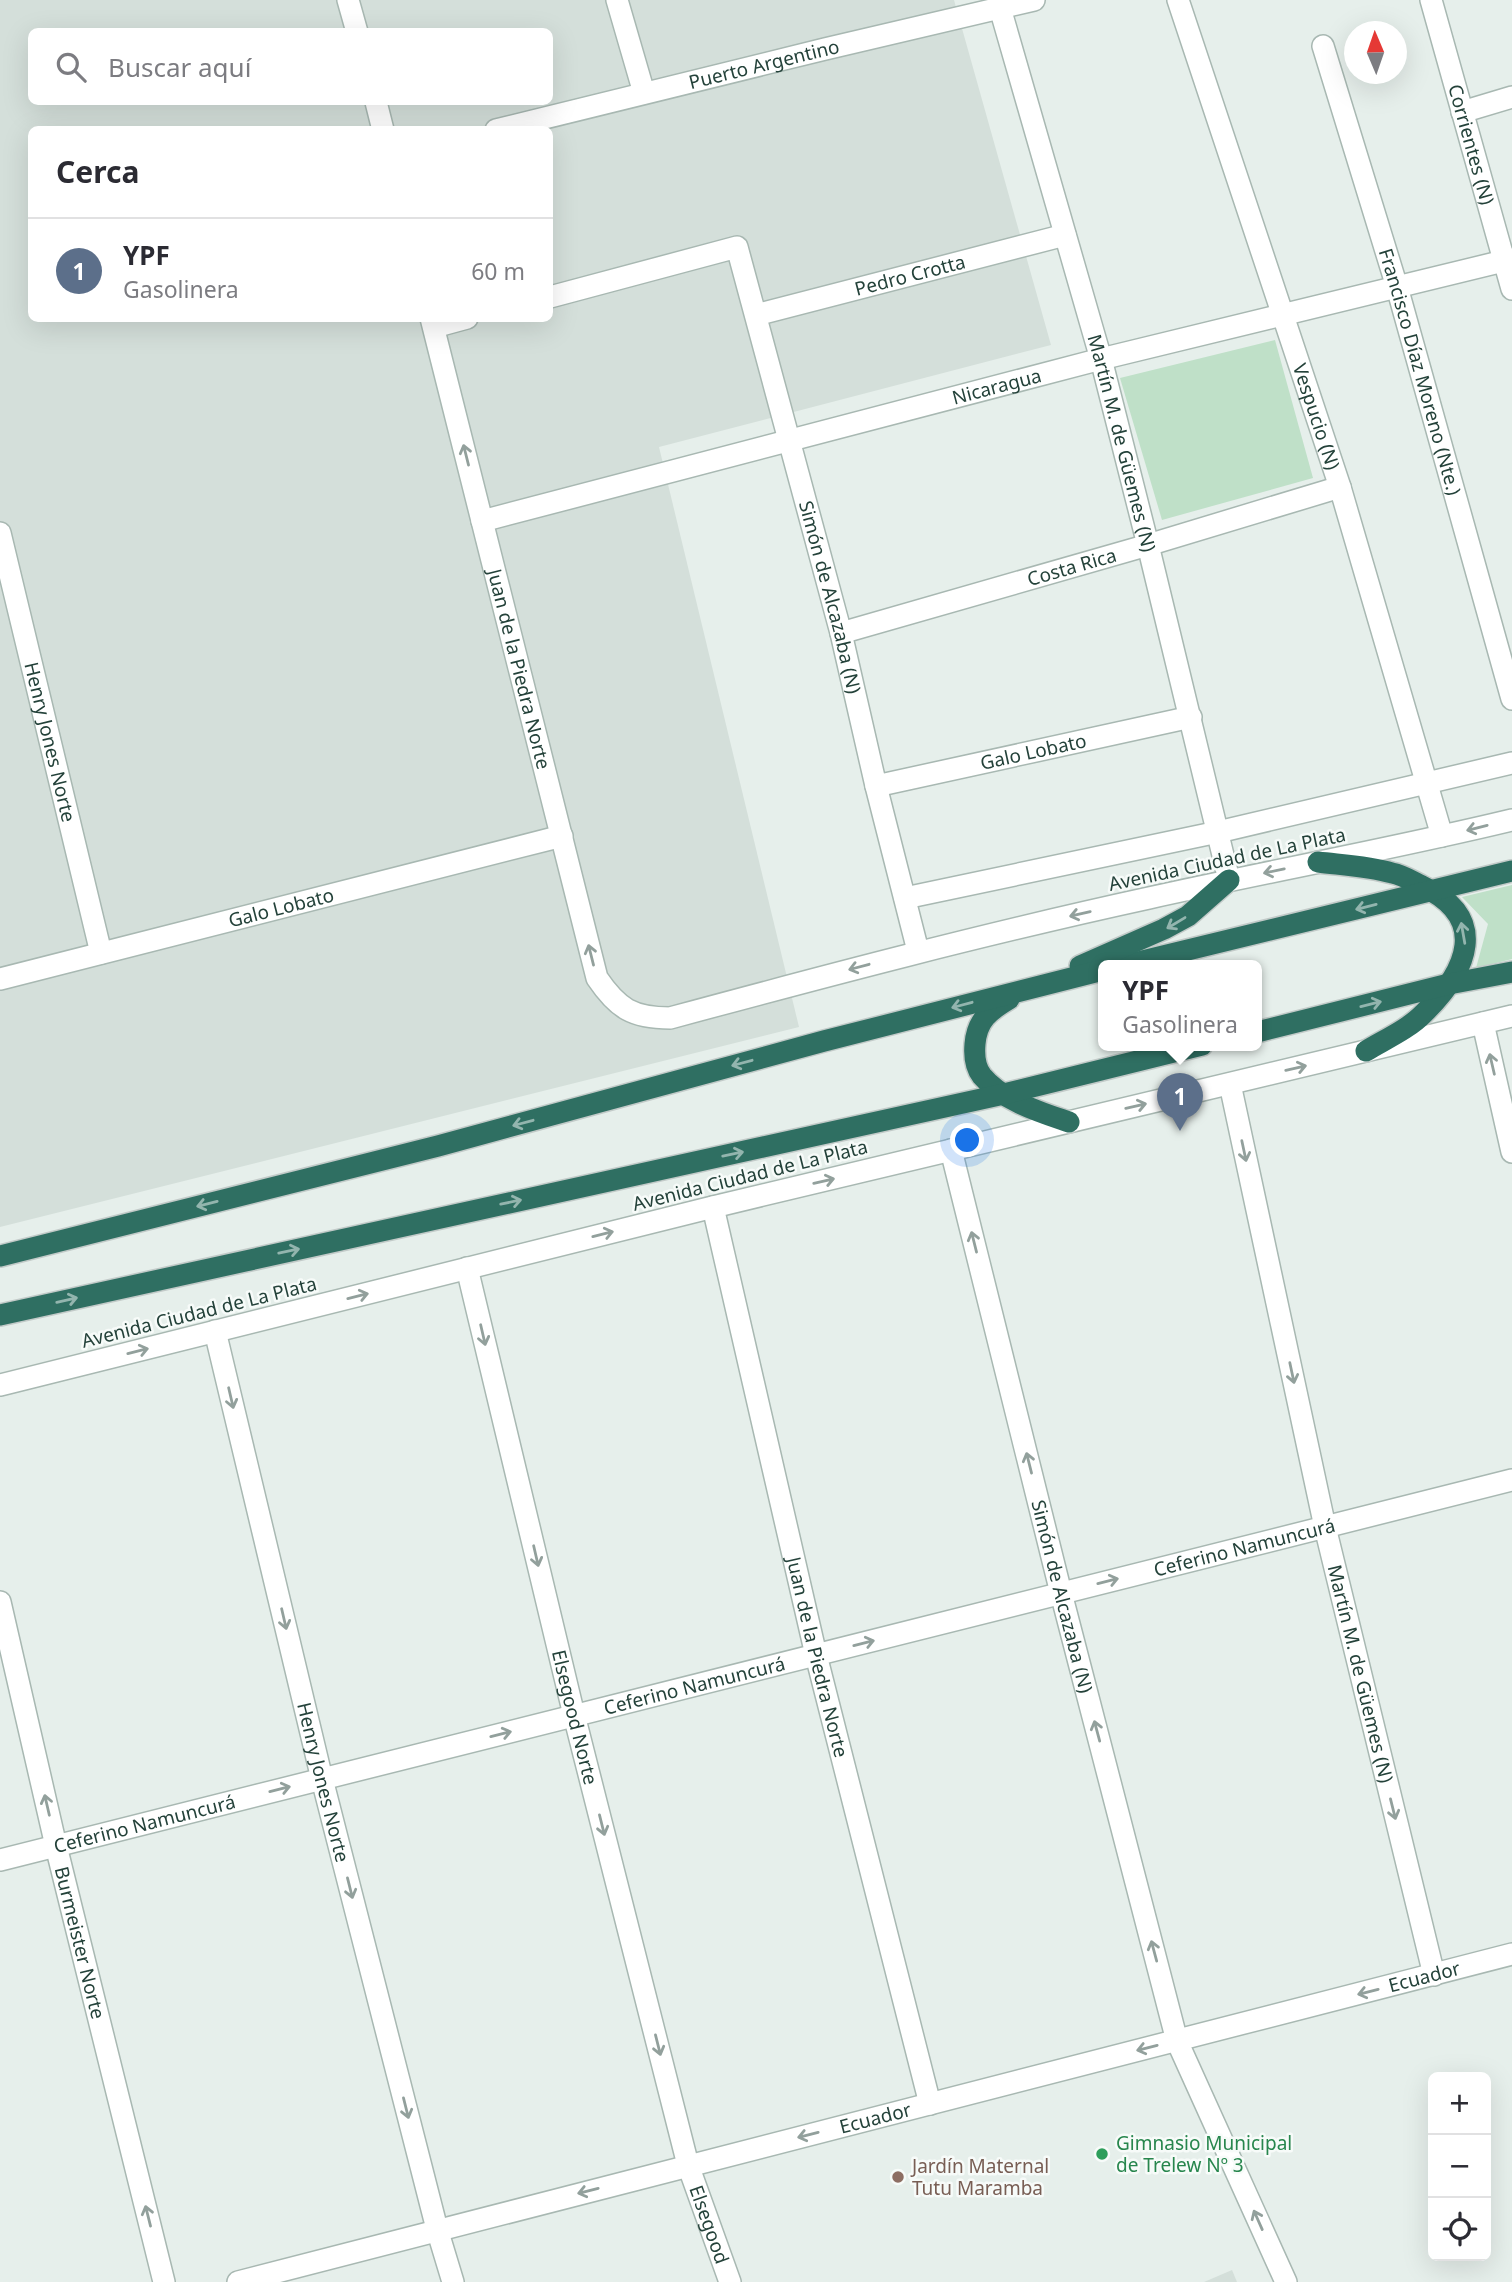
<!DOCTYPE html>
<html lang="es">
<head>
<meta charset="utf-8">
<style>
	body { margin:0; font-family:"Noto Sans",sans-serif; background:#f2f2f3; color:#2b2b33 }
	.controls { position:absolute; right:21px; bottom:21px; display:grid; overflow:hidden; border-radius:10px; box-shadow:0 7px 28px #0002 }
	.controls button { width:63px; height:63px; display:grid; place-items:center; padding:0; border:0; border-bottom:2px solid #e1e1e2; background:#fff; color:#2b2b33; font:35px sans-serif }
	.compass { position:absolute; left:1344px; top:21px; width:63px; height:63px; border-radius:50%; background:#fff; box-shadow:0 7px 28px #0002; rotate:358deg }
	.you { position:absolute; left:968px; top:1141px; width:24px; height:24px; margin:-18px; border:5px solid #fff; border-radius:50%; background:#1a73e8; box-shadow:0 0 0 10px #1a73e833 }
	.badge { display:grid; place-items:center; width:46px; height:46px; border-radius:50%; background:#855347; color:#fff; font-size:23px; font-weight:700 }
	.pin { position:absolute; translate:-50% -58px; filter:drop-shadow(0 2px 4px #0008) }
	.pin::after { content:''; position:absolute; top:37px; width:24px; height:21px; background:inherit; clip-path:polygon(0 0,100% 0,50% 100%) }
	.popup { position:absolute; left:1098px; top:960px; width:164px; height:91px; box-sizing:border-box; display:grid; place-content:center; border-radius:10px; background:#fff; filter:drop-shadow(0 2px 5px #0005); font-size:23px; white-space:nowrap; color:#7c7c81 }
	.popup b { font-size:26px; color:#2b2b33 }
	.popup::after { content:''; position:absolute; left:50%; top:100%; margin-left:-14px; border:14px solid transparent; border-top-color:#fff }
	.list { margin:0; padding:0; list-style:none }
	h2 { display:flex; justify-content:space-between; align-items:center; height:91px; margin:0; padding:0 28px; font-size:30px }
	h2 small { font-size:23px; font-weight:400; color:#7c7c81 }
	.list li { display:grid; grid-template-columns:46px 1fr auto; gap:21px; align-items:center; box-sizing:border-box; height:105px; padding:0 28px; border-top:2px solid #e1e1e2 }
	.list b { display:block; font-size:26px; white-space:nowrap }
	.list p { margin:0; font-size:23px; white-space:nowrap; color:#7c7c81 }
	.list em { font-size:23px; font-style:normal; color:#7c7c81 }
	.icon { flex:none; width:38px; height:38px; fill:none; stroke:currentColor; stroke-width:2; stroke-linecap:round; stroke-linejoin:round }
	.map { position:relative; flex:none; width:1512px; height:2282px; overflow:hidden }
	.search { position:absolute; background:#fff; box-shadow:0 7px 28px #0002; left:28px; top:28px; width:525px; height:77px; display:flex; align-items:center; gap:18px; box-sizing:border-box; padding:0 24px; border-radius:10px; color:#7c7c81; font-size:26px }
	.panel { position:absolute; background:#fff; box-shadow:0 7px 28px #0002; left:28px; top:126px; width:525px; height:196px; border-radius:10px }
	.map>svg:first-child { display:block }
	.built { fill:#d4dfda; fill-rule:evenodd }
	.green { fill:#bfe0c8 }
	.lines { fill:none; stroke-linecap:round; stroke-linejoin:round }
	.minor-casing { stroke:#a8b8b2; stroke-width:24 }
	.highway-casing { stroke:#c2cac8; stroke-width:24 }
	.minor { stroke:#fff; stroke-width:21 }
	.highway { stroke:#2f6f62; stroke-width:21 }
	.oneway { stroke:#92a09c }
	.oneway2 { stroke:#93b5ae }
	.leisure-dot { fill:#2e9e5b; stroke:#f7fbf9; stroke-width:2.5 }
	.education-dot { fill:#8d6e63; stroke:#f7fbf9; stroke-width:2.5 }
	.labels { text-anchor:middle; stroke-width:5; stroke-linejoin:round; paint-order:stroke }
	.street-label { font-size:19px; fill:#24423a; stroke:#f7fbf9 }
	.leisure-label { font-size:19px; fill:#27864d; stroke:#f7fbf9; text-anchor:start }
	.education-label { font-size:19px; fill:#785e54; stroke:#f7fbf9; text-anchor:start }
</style>
</head>
<body>
<div class="map">
<svg width="1512" height="2282" viewBox="0 0 1512 2282">
	<rect width="100%" height="100%" fill="#e6efeb"/>
	<g class="built">
		<path d="M0,0H954L1051,345L659,447L799,1027L0,1227ZM32,32H550V102H32ZM32,130H550V318H32Z"/>
		<path d="M1232,2270L1237,2282H1204Z"/>
	</g>
	<g class="green">
		<path d="M1275,340L1313,478L1162,520L1120,378Z"/>
		<path d="M1512,885V959L1476,968L1488,924L1462,897Z"/>
	</g>
	<g class="lines">
		<defs>
			<g id="minor">
				<path d="M348,0L357,32"/>
				<path d="M617,0L644,93"/>
				<path id="s1" d="M1178,0L1340,487L1442,836"/>
				<path id="s2" d="M1431,0L1512,289"/>
				<path id="s3" d="M1000,8L1101,359L1148,545L1229,880"/>
				<path id="s4" d="M1323,46L1397,287L1512,699"/>
				<path d="M376,102L383,130"/>
				<path d="M1462,112L1512,97"/>
				<path id="s5" d="M496,130L825,49L1034,0"/>
				<path id="s6" d="M550,297L737,247L841,633L876,786L918,951"/>
				<path id="s7" d="M756,315L1065,235"/>
				<path id="s8" d="M431,318L597,978C618,1009 633,1018 670,1018C829,975 988,933 1149,898C1270,871 1392,849 1512,820"/>
				<path d="M434,327L467,318"/>
				<path id="s9" d="M482,521L1101,359L1512,259"/>
				<path id="s10" d="M0,533L101,953"/>
				<path id="s11" d="M841,633L1148,545L1340,487"/>
				<path id="s12" d="M876,786L1191,717"/>
				<path d="M905,898L1218,832L1512,763"/>
				<path id="s13" d="M0,979L562,836"/>
				<path d="M1483,1023L1512,1152"/>
				<path id="s14" d="M1230,1084L1325,1527L1434,1975"/>
				<path id="s15" d="M951,1150L1061,1593L1177,2041L1286,2282"/>
				<path id="s16" d="M713,1207L816,1655L930,2104"/>
				<path id="s17" d="M467,1268L574,1715L688,2165L730,2282"/>
				<path id="s18" d="M215,1331L322,1779L437,2229L453,2282"/>
				<path d="M0,1385L713,1207L1512,1016"/>
				<path id="s19" d="M0,1602L56,1846L164,2282"/>
				<path id="s20" d="M0,1860L1512,1480"/>
				<path id="s21" d="M238,2282L1512,1954"/>
			</g>
			<g id="highway">
				<path d="M1318,862C1343,865 1368,866 1392,873C1403,875 1412,881 1422,886C1490,918 1468,970 1424,1013C1409,1029 1384,1040 1366,1051"/>
				<path d="M1126,965L1512,871"/>
				<path d="M1080,966L1164,929L1188,916L1229,880"/>
				<path d="M1009,999C989,1011 977,1020 975,1044C974,1055 975,1067 982,1076C1003,1101 1040,1112 1069,1122"/>
				<path d="M1257,1032L1449,984L1512,972"/>
				<path d="M0,1256L438,1146L824,1041L1103,970"/>
				<path d="M0,1315L1004,1094L1202,1045"/>
			</g>
		</defs>
		<use href="#minor" class="minor-casing"/>
		<use href="#highway" class="highway-casing"/>
		<use href="#minor" class="minor"/>
		<use href="#highway" class="highway"/>
	</g>
	<defs><path id="oneway-shaft" d="M-6 0H5M1.5-3L5.5 0L1.5 3" fill="none" stroke-width="1.6" stroke-linecap="round" stroke-linejoin="round" transform="scale(1.75)"/></defs>
	<g class="oneway">
		<use href="#oneway-shaft" transform="translate(466 455) rotate(-104)"/>
		<use href="#oneway-shaft" transform="translate(1477 828) rotate(166)"/>
		<use href="#oneway-shaft" transform="translate(1274 871) rotate(168)"/>
		<use href="#oneway-shaft" transform="translate(1080 914) rotate(167)"/>
		<use href="#oneway-shaft" transform="translate(591 955) rotate(-104)"/>
		<use href="#oneway-shaft" transform="translate(859 967) rotate(165)"/>
		<use href="#oneway-shaft" transform="translate(1492 1064) rotate(-103)"/>
		<use href="#oneway-shaft" transform="translate(1296 1068) rotate(-13)"/>
		<use href="#oneway-shaft" transform="translate(1136 1106) rotate(-13)"/>
		<use href="#oneway-shaft" transform="translate(1244 1151) rotate(78)"/>
		<use href="#oneway-shaft" transform="translate(824 1181) rotate(-13)"/>
		<use href="#oneway-shaft" transform="translate(603 1234) rotate(-14)"/>
		<use href="#oneway-shaft" transform="translate(974 1242) rotate(-104)"/>
		<use href="#oneway-shaft" transform="translate(358 1296) rotate(-14)"/>
		<use href="#oneway-shaft" transform="translate(483 1335) rotate(77)"/>
		<use href="#oneway-shaft" transform="translate(138 1351) rotate(-14)"/>
		<use href="#oneway-shaft" transform="translate(1292 1373) rotate(78)"/>
		<use href="#oneway-shaft" transform="translate(231 1398) rotate(77)"/>
		<use href="#oneway-shaft" transform="translate(1029 1463) rotate(-104)"/>
		<use href="#oneway-shaft" transform="translate(536 1556) rotate(77)"/>
		<use href="#oneway-shaft" transform="translate(1108 1581) rotate(-14)"/>
		<use href="#oneway-shaft" transform="translate(284 1619) rotate(77)"/>
		<use href="#oneway-shaft" transform="translate(864 1643) rotate(-14)"/>
		<use href="#oneway-shaft" transform="translate(1097 1731) rotate(-105)"/>
		<use href="#oneway-shaft" transform="translate(501 1734) rotate(-14)"/>
		<use href="#oneway-shaft" transform="translate(280 1789) rotate(-14)"/>
		<use href="#oneway-shaft" transform="translate(47 1805) rotate(-103)"/>
		<use href="#oneway-shaft" transform="translate(1393 1809) rotate(76)"/>
		<use href="#oneway-shaft" transform="translate(602 1825) rotate(76)"/>
		<use href="#oneway-shaft" transform="translate(350 1888) rotate(76)"/>
		<use href="#oneway-shaft" transform="translate(1154 1951) rotate(-105)"/>
		<use href="#oneway-shaft" transform="translate(1368 1992) rotate(166)"/>
		<use href="#oneway-shaft" transform="translate(658 2045) rotate(76)"/>
		<use href="#oneway-shaft" transform="translate(1147 2048) rotate(166)"/>
		<use href="#oneway-shaft" transform="translate(406 2108) rotate(76)"/>
		<use href="#oneway-shaft" transform="translate(808 2135) rotate(166)"/>
		<use href="#oneway-shaft" transform="translate(588 2191) rotate(166)"/>
		<use href="#oneway-shaft" transform="translate(148 2216) rotate(-104)"/>
		<use href="#oneway-shaft" transform="translate(1258 2220) rotate(-114)"/>
	</g>
	<g class="oneway2">
		<use href="#oneway-shaft" transform="translate(1366 907) rotate(166)"/>
		<use href="#oneway-shaft" transform="translate(1176 923) rotate(149)"/>
		<use href="#oneway-shaft" transform="translate(1463 933) rotate(-100)"/>
		<use href="#oneway-shaft" transform="translate(1371 1004) rotate(-14)"/>
		<use href="#oneway-shaft" transform="translate(962 1005) rotate(165)"/>
		<use href="#oneway-shaft" transform="translate(742 1063) rotate(165)"/>
		<use href="#oneway-shaft" transform="translate(523 1123) rotate(165)"/>
		<use href="#oneway-shaft" transform="translate(733 1154) rotate(-12)"/>
		<use href="#oneway-shaft" transform="translate(511 1202) rotate(-12)"/>
		<use href="#oneway-shaft" transform="translate(207 1204) rotate(166)"/>
		<use href="#oneway-shaft" transform="translate(289 1251) rotate(-12)"/>
		<use href="#oneway-shaft" transform="translate(67 1300) rotate(-13)"/>
	</g>
	<circle class="leisure-dot" cx="1102" cy="2154" r="7"/>
	<circle class="education-dot" cx="898" cy="2177" r="7"/>
	<g class="labels">
		<g class="street-label">
			<text dy="7" stroke="none"><textPath href="#s5" startOffset="276">Puerto Argentino</textPath></text>
			<text dy="7" stroke="none"><textPath href="#s2" startOffset="150">Corrientes (N)</textPath></text>
			<text dy="7" stroke="none"><textPath href="#s7" startOffset="159">Pedro Crotta</textPath></text>
			<text dy="7" stroke="none"><textPath href="#s4" startOffset="340">Francisco Díaz Moreno (Nte.)</textPath></text>
			<text dy="7" stroke="none"><textPath href="#s9" startOffset="532">Nicaragua</textPath></text>
			<text dy="7" stroke="none"><textPath href="#s1" startOffset="439">Vespucio (N)</textPath></text>
			<text dy="7" stroke="none"><textPath href="#s3" startOffset="452">Martín M. de Güemes (N)</textPath></text>
			<text dy="7" stroke="none"><textPath href="#s11" startOffset="240">Costa Rica</textPath></text>
			<text dy="7" stroke="none"><textPath href="#s6" startOffset="556">Simón de Alcazaba (N)</textPath></text>
			<text dy="7" stroke="none"><textPath href="#s8" startOffset="362">Juan de la Piedra Norte</textPath></text>
			<text dy="7" stroke="none"><textPath href="#s10" startOffset="215">Henry Jones Norte</textPath></text>
			<text dy="7" stroke="none"><textPath href="#s12" startOffset="161">Galo Lobato</textPath></text>
			<text transform="translate(1227 859) rotate(-12)" y="7">Avenida Ciudad de La Plata</text>
			<text dy="7" stroke="none"><textPath href="#s13" startOffset="290">Galo Lobato</textPath></text>
			<text transform="translate(750 1175) rotate(-14)" y="7">Avenida Ciudad de La Plata</text>
			<text transform="translate(199 1312) rotate(-14)" y="7">Avenida Ciudad de La Plata</text>
			<text dy="7" stroke="none"><textPath href="#s20" startOffset="1283">Ceferino Namuncurá</textPath></text>
			<text dy="7" stroke="none"><textPath href="#s15" startOffset="460">Simón de Alcazaba (N)</textPath></text>
			<text dy="7" stroke="none"><textPath href="#s16" startOffset="462">Juan de la Piedra Norte</textPath></text>
			<text dy="7" stroke="none"><textPath href="#s14" startOffset="604">Martín M. de Güemes (N)</textPath></text>
			<text dy="7" stroke="none"><textPath href="#s20" startOffset="716">Ceferino Namuncurá</textPath></text>
			<text dy="7" stroke="none"><textPath href="#s17" startOffset="462">Elsegood Norte</textPath></text>
			<text dy="7" stroke="none"><textPath href="#s18" startOffset="464">Henry Jones Norte</textPath></text>
			<text dy="7" stroke="none"><textPath href="#s20" startOffset="149">Ceferino Namuncurá</textPath></text>
			<text dy="7" stroke="none"><textPath href="#s19" startOffset="350">Burmeister Norte</textPath></text>
			<text dy="7" stroke="none"><textPath href="#s21" startOffset="1225">Ecuador</textPath></text>
			<text dy="7" stroke="none"><textPath href="#s21" startOffset="658">Ecuador</textPath></text>
			<text dy="7" stroke="none"><textPath href="#s17" startOffset="987">Elsegood</textPath></text>
		</g>
		<g class="leisure-label">
			<text x="1116" y="2150">Gimnasio Municipal<tspan x="1116" dy="22">de Trelew Nº 3</tspan></text>
		</g>
		<g class="education-label">
			<text x="912" y="2173">Jardín Maternal<tspan x="912" dy="22">Tutu Maramba</tspan></text>
		</g>
	</g>
</svg>
<div class="controls">
<button>+</button>
<button>−</button>
<button><svg class="icon" aria-label="locate" viewBox="0 0 24 24"><circle cx="12" cy="12" r="6"/><path d="M12 2v4M12 18v4M2 12h4M18 12h4"/></svg></button>
</div>
<svg class="compass" viewBox="-18 -18 36 36"><path d="M0-13l5 13h-10z" fill="#e53935"/><path d="M0 13l5-13h-10z" fill="#7c7c81"/></svg>
<div class="you"></div>
<div class="pin badge" style="left:1180px;top:1131px;background:#5c6f8a">1</div>
<div class="popup"><b>YPF</b>Gasolinera</div>
<div class="search"><svg class="icon" aria-label="search" viewBox="0 0 24 24"><circle cx="10" cy="10" r="6"/><path d="M15 15l6 6"/></svg>Buscar aquí</div>
<section class="panel">
<h2>Cerca<small></small></h2>
<ul class="list">
<li><span class="badge" style="background:#5c6f8a">1</span><div><b>YPF</b><p>Gasolinera</p></div><em>60 m</em></li>
</ul>
</section>
</div>
</body>
</html>
